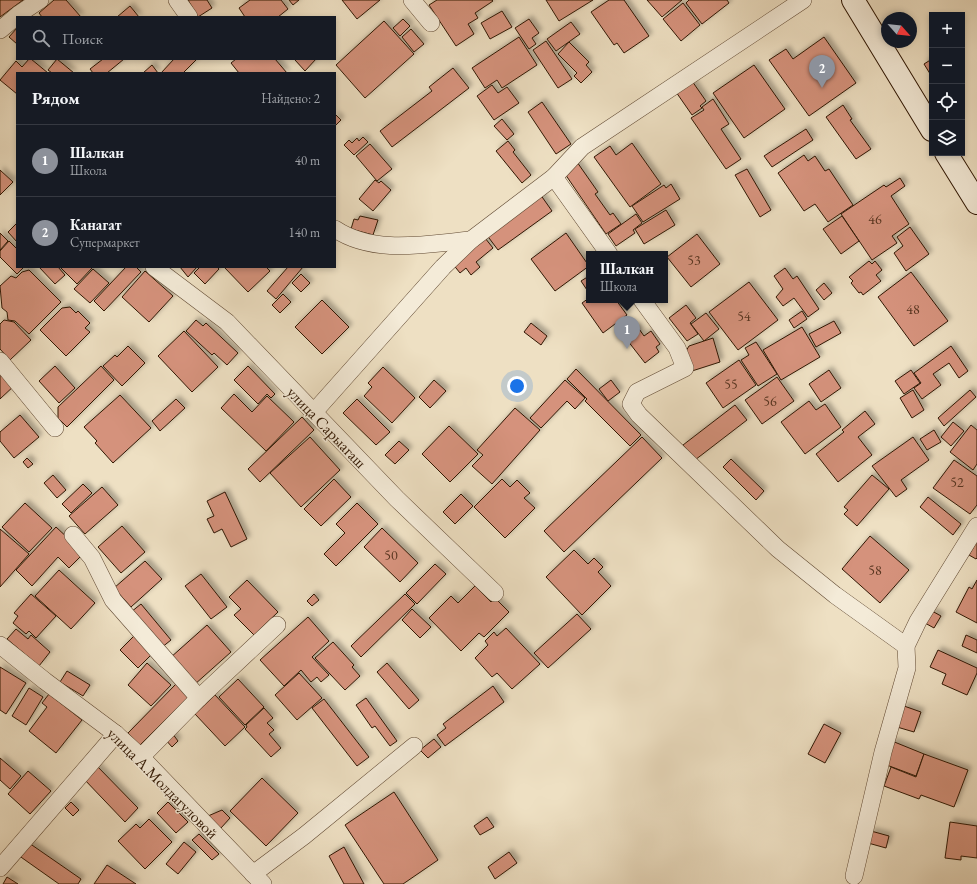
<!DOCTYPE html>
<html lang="ru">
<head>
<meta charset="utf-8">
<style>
	body { margin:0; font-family:"EB Garamond",serif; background:#20242c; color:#f1f3f6 }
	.controls { position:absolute; right:12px; top:12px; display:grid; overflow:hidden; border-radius:0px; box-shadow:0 2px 6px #0003 }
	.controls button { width:36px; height:36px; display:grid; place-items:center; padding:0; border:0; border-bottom:1px solid #363941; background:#171b24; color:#f1f3f6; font:20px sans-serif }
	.compass { position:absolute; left:881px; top:12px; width:36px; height:36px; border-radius:50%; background:#171b24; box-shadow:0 2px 6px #0003; rotate:117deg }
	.you { position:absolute; left:517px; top:386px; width:14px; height:14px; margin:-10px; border:3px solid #fff; border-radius:50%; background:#1a73e8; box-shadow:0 0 0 6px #1a73e833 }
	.badge { display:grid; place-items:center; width:26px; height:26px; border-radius:50%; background:#8c9099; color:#fff; font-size:13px; font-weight:700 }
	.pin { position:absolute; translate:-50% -33px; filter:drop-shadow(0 1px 2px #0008) }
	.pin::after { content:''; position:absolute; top:21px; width:14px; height:12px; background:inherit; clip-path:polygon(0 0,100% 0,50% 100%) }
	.popup { position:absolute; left:586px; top:251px; width:82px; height:52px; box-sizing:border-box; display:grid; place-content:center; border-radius:0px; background:#171b24; filter:drop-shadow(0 1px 3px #0005); font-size:13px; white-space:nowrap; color:#9ea1a6 }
	.popup b { font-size:15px; color:#f1f3f6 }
	.popup::after { content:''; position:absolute; left:50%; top:100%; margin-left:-8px; border:8px solid transparent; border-top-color:#171b24 }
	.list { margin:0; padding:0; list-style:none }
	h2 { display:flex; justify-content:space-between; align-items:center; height:52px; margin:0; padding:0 16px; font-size:17px }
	h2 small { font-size:13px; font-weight:400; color:#9ea1a6 }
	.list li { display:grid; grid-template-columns:26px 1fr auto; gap:12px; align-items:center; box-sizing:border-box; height:72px; padding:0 16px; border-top:1px solid #363941 }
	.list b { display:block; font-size:15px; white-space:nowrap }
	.list p { margin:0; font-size:13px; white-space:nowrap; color:#9ea1a6 }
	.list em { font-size:13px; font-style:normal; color:#9ea1a6 }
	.icon { flex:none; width:22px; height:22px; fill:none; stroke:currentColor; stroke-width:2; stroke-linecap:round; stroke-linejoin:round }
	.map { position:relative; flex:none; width:977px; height:884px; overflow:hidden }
	.search { position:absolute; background:#171b24; box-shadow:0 2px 6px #0003; left:16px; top:16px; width:320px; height:44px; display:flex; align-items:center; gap:10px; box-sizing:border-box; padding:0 14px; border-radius:0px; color:#9ea1a6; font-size:15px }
	.panel { position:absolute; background:#171b24; box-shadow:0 2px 6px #0003; left:16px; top:72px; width:320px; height:196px; border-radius:0px }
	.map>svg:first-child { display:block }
	.building { fill:#d5927b; stroke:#301703; filter:url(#shadow) }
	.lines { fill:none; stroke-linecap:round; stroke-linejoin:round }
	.street-casing { stroke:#604933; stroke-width:18 }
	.secondary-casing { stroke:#301703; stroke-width:24 }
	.street { stroke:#f4ebd8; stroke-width:17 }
	.secondary { stroke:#f4ebd8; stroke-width:22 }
	.labels { text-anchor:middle; stroke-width:3; stroke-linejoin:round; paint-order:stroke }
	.number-label { font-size:14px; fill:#593621 }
	.street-label { font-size:16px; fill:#301703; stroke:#f4ebd8 }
</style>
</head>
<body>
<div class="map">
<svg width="977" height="884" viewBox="0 0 977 884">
	<defs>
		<filter id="shadow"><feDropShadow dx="3.5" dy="-3.5" stdDeviation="2" flood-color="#0004"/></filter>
	</defs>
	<rect width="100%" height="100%" fill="#eee0c3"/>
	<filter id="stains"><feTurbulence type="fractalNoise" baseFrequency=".005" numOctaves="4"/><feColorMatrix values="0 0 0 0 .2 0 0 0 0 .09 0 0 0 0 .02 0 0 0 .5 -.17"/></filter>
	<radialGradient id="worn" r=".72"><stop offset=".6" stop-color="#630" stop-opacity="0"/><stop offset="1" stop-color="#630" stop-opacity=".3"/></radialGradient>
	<g class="building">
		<path d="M0,0H23L0,17Z"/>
		<path d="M54,0H66L81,17H42L39,13Z"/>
		<path d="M188,0H207L212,8L198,17Z"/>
		<path d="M250,0H281L288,9L278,17H245L239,8Z"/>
		<path d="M289,0H299L293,5Z"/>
		<path d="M342,0H380L357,19Z"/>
		<path d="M437,0H492L493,1L475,13L478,18L468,24L474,34L456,46L429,5Z"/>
		<path d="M546,0H593L559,21Z"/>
		<path d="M609,0H624L649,36L624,53L617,43L614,45L591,12Z"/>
		<path d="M647,0H682L662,17Z"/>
		<path d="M689,0H727L729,3L702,24L686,3Z"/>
		<path d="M683,3L700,25L681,41L663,19Z"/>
		<path d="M130,6L139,17H117Z"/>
		<path d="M502,11L512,27L490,39L481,23Z"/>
		<path d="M403,19L410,26L400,36L393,28Z"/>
		<path d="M529,19L539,33L532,38L536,44L529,49L515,28Z"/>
		<path d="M384,21L414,54L365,98L336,65Z"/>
		<path d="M571,22L580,34L556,51L547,39Z"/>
		<path d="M17,28V44L9,37Z"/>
		<path d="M411,29L424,44L414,52L402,37Z"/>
		<path d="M519,37L537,65L502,88L497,80L485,88L472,68Z"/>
		<path d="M824,37L856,83L809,116L769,60L786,49L793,59Z"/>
		<path d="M546,41L572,79L558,88L533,50Z"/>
		<path d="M569,42L589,62L586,65L592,72L581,83L574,76L577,73L558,54Z"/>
		<path d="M29,59H31L48,73H17V94L0,80L16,61L22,67Z"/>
		<path d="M57,59L74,73H52L48,70Z"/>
		<path d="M103,59H124L107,73H93L90,69Z"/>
		<path d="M174,59H197L183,73H161Z"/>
		<path d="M236,59H275L287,73H239L231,63Z"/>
		<path d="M296,59H316L305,71L295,60Z"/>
		<path d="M932,59V77L924,64Z"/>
		<path d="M152,65L158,73H143Z"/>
		<path d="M754,65L785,109L744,138L713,93Z"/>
		<path d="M453,68L469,88L392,147L380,131L432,91L429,87Z"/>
		<path d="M692,81L706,101L700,106L702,108L692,115L676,92Z"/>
		<path d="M492,85L498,93L507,87L519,103L494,120L477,96Z"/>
		<path d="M713,99L729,124L721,129L741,159L726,169L691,118L704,110L702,107Z"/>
		<path d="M542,102L571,144L556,154L528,112Z"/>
		<path d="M843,105L852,119L850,120L871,149L856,159L826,117Z"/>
		<path d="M335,114L341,120L335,126Z"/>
		<path d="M502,119L514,134L507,140L494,126Z"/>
		<path d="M806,129L813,140L772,167L764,156Z"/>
		<path d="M363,137L368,142L354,155L344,145L349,140L352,143L357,138L359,141Z"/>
		<path d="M508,141L515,150L513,152L531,175L522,183L496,151Z"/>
		<path d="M632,143L661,184L630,207L594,157L610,146L616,155Z"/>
		<path d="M370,144L392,169L377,181L356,156Z"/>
		<path d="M804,155L808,161L815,156L825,171L829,169L853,205L828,222L815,204L804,211L778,173Z"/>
		<path d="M577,162L598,192L595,194L610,215L613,213L621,224L606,234L563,171Z"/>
		<path d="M747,169L771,210L760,217L735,175Z"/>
		<path d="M0,170L13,182L0,195Z"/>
		<path d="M900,178L905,186L891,196L909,224L892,236L897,243L872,260L841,214L884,185L886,187Z"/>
		<path d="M375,180L379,183L381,181L391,190L373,211L359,199Z"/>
		<path d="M671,184L680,199L643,222L632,206L664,185L666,188Z"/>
		<path d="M540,194L552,211L498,250L486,234Z"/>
		<path d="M666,210L675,225L644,244L635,229Z"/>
		<path d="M636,214L642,223L633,230L635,233L616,246L608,234Z"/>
		<path d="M360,216L378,220L373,235L351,229L354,219L358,220Z"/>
		<path d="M842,216L859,241L841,254L823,229Z"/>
		<path d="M17,223V242L8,232Z"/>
		<path d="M910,227L929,254L906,271L894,253L903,246L897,237Z"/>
		<path d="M0,233L8,241L0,250Z"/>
		<path d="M566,233L589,266L555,291L531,259Z"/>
		<path d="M697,234L720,264L691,287L667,257Z"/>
		<path d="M485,238L493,248L476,262L480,267L471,275L466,268L460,273L452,263Z"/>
		<path d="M9,241L17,249V267H24L17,274L0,257V251Z"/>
		<path d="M869,261L872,264L875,261L882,270L876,275L881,281L863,295L861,292L859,293L851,283L853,281L849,277Z"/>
		<path d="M39,267H58L65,275L55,284Z"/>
		<path d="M60,267H93L77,284Z"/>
		<path d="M126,267H136L141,272L104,311L94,301Z"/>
		<path d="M180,267H197L188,277Z"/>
		<path d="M200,267H217L219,269L205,284L194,273Z"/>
		<path d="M224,267H266L270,271L248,292Z"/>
		<path d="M288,267H303L276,299L267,291Z"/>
		<path d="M785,268L793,279L797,276L819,309L808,317L794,298L783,306L776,297L783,289L774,276Z"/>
		<path d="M93,269L109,283L90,303L74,289Z"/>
		<path d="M29,270L61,302L29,334L15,321L8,320L7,312L2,308L0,286L11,276L16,278L22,272Z"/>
		<path d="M145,271L173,296L149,322L122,297Z"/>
		<path d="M911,272L948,321L914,346L878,297Z"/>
		<path d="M301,274L310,283L301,292L292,283Z"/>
		<path d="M589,276V293L581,281Z"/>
		<path d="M749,282L778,320L738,350L709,312Z"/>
		<path d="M824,283L832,293L824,300L816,290Z"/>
		<path d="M283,294L291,302L280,313L272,305Z"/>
		<path d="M589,298V300H616L627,315L603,333L582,303Z"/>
		<path d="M322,300L349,327L322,354L295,327Z"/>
		<path d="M686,305L696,318L690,323L698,334L687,341L669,318Z"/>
		<path d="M70,307L76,313L78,311L90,323L85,328L90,332L66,356L40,330L62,308Z"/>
		<path d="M802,311L807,319L794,328L789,320Z"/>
		<path d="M706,313L719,329L704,341L691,324Z"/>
		<path d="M4,320L14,322L31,340L10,360L0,349V324Z"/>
		<path d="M196,320L203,326L206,323L238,353L227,365L214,353L212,355L186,331Z"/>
		<path d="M834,321L841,333L816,347L809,334Z"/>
		<path d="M531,323L547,336L541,345L524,332Z"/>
		<path d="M637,326L644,336L651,331L660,344L656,347L659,352L645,363L624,336Z"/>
		<path d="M802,327L820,357L781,380L763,350Z"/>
		<path d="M184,331L218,367L192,392L158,356Z"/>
		<path d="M713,338L720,362L692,371L686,351L689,346Z"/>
		<path d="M756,342L777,374L758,386L741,360L749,355L745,348Z"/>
		<path d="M128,346L145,363L122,386L103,366L115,355L117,357Z"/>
		<path d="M951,346L968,371L959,378L949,363L933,374L941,385L922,399L914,388L921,383L914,373Z"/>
		<path d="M739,360L756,385L723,408L706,383Z"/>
		<path d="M55,366L75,388L59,403L39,381Z"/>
		<path d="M101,366L114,380L67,427L58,418V407Z"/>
		<path d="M248,366L275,394L271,398L267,394L258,404L234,380Z"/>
		<path d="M383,367L415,398L392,423L364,396L372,387L368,383Z"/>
		<path d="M576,369L641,435L630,446L585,401L587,399L567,379Z"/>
		<path d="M829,370L841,388L821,402L809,384Z"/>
		<path d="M911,370L920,383L904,394L895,381Z"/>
		<path d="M0,371L16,384L0,399Z"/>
		<path d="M777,377L794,401L762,424L745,400Z"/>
		<path d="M434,380L446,391L430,408L419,397Z"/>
		<path d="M565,380L585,398L575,409L567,401L541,428L530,418Z"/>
		<path d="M611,380L620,392L608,401L599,389Z"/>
		<path d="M913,390L924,410L912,418L900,398Z"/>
		<path d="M970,390L976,397L944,426L938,418Z"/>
		<path d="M234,394L252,412L267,396L294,422L266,451L221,408Z"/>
		<path d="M120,395L151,428L113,463L95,443L97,441L84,427Z"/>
		<path d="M176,399L185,408L160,431L152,421Z"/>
		<path d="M357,399L390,432L376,445L343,413Z"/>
		<path d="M809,401L816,410L825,404L841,427L805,454L781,422Z"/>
		<path d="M735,405L747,420L695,460L683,445Z"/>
		<path d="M515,408L540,430L492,484L472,466L483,455L477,450Z"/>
		<path d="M865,411L875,424L858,437L872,455L838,482L816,454L844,432L842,430Z"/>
		<path d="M20,415L39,437L14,458L0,441V432Z"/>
		<path d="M302,417L314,430L260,482L248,469Z"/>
		<path d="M953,422L964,431L951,446L941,437Z"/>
		<path d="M971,425L977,430V464L973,470L950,452Z"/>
		<path d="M449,426L478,454L450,482L422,454Z"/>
		<path d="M934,430L941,442L927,450L920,439Z"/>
		<path d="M310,437L340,470L301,507L270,473Z"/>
		<path d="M642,437L662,458L564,552L544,531Z"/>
		<path d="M913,437L929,460L901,480L907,489L896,497L872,466Z"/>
		<path d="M399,441L409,450L395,464L385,455Z"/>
		<path d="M27,458L33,464L28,468L23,462Z"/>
		<path d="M731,459L764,491L756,500L723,467Z"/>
		<path d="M954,460L977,476V505L970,514L933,488Z"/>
		<path d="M53,475L66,490L57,498L44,483Z"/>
		<path d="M872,475L889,489L857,526L844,514L848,510L844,507Z"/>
		<path d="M334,479L351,497L321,526L304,509Z"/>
		<path d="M502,479L510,487L517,480L530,493L524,498L535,508L505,538L474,507Z"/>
		<path d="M83,484L92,493L71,513L62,504Z"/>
		<path d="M102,487L118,505L85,534L69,516Z"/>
		<path d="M225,492L247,539L231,547L222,529L214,533L207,519L214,516L207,501Z"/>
		<path d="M461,494L473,506L455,524L443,512Z"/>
		<path d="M928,497L961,524L953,535L920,507Z"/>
		<path d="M25,503L52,528L29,552L2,527Z"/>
		<path d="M357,503L378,524L336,566L324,554L345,533L336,524Z"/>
		<path d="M122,526L145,552L121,573L98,547Z"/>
		<path d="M56,527L84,553L69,568L58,557L32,586L16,570Z"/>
		<path d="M382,528L418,563L400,582L364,547Z"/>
		<path d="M0,529L29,554L0,587Z"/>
		<path d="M870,536L909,570L880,603L842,569Z"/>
		<path d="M977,541V558L976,559L969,555Z"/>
		<path d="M574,550L588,564L594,558L603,567L598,572L611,586L582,615L546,577Z"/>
		<path d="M145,561L162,579L131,607L114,588Z"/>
		<path d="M435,564L446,574L417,604L406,593Z"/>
		<path d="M59,570L95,603L71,629L35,596Z"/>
		<path d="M201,574L227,607L211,619L185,586Z"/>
		<path d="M247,580L278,612L254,635L234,615L241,609L229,597Z"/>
		<path d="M977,580V623L956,612L969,587L972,589Z"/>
		<path d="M475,586L491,602L495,598L509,612L484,637L479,633L461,651L429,618L451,596L458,603Z"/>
		<path d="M31,594L56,616L36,638L29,631L26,634L13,623L18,616L14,613Z"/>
		<path d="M314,594L319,600L312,606L307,601Z"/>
		<path d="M405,594L415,604L361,657L351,646Z"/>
		<path d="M141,604L171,640L161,648L131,612Z"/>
		<path d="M412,609L431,627L420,638L402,620Z"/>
		<path d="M932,611L941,616L934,628L925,623Z"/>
		<path d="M577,614L591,629L548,668L534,653Z"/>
		<path d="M308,617L329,641L312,657L329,675L321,682L317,677L311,682L301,670L284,686L260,660Z"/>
		<path d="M207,625L231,652L194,685L170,658Z"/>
		<path d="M506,628L540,664L512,689L497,673L492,677L475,658L488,645L485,641L494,632L497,636Z"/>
		<path d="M16,629L28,639L31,635L50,652L39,666L7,639Z"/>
		<path d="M135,635L153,653L138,668L120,650Z"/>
		<path d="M966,635L977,640V653L962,646Z"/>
		<path d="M333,642L354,665L352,667L360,676L345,690L315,658Z"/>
		<path d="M938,650L977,668V673L967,695L942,684L946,674L930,667Z"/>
		<path d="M147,663L171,685L151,706L128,685Z"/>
		<path d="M387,663L419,700L409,709L377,672Z"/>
		<path d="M0,667L26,683L6,714L0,710Z"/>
		<path d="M67,671L90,685L83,696L60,682Z"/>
		<path d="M299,673L322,698L297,720L275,695Z"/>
		<path d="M238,679L264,707L245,725L219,697Z"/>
		<path d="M177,683L190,695L140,745L128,733Z"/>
		<path d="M493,686L504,702L445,746L437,735L446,728L443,724Z"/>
		<path d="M29,688L43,697L26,725L12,716Z"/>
		<path d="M49,694L82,720L56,753L29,731L47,707L42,703Z"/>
		<path d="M215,695L245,727L225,746L195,714Z"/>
		<path d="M366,698L397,741L390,746L375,726L372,728L356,705Z"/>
		<path d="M324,699L369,757L357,766L312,708Z"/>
		<path d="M904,706L921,712L914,732L897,727Z"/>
		<path d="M264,708L273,718L267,723L274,730L269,734L281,748L271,757L245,729L247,727L246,725Z"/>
		<path d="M824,724L841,733L825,763L808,754Z"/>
		<path d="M172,733L178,741L172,747L165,739Z"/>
		<path d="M434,739L441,747L428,758L420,750Z"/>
		<path d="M892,741L924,754L916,776L884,764Z"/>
		<path d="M924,754L968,770L954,807L921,795L919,799L884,786L891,767L916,777Z"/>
		<path d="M0,758L21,776L10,789L0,780Z"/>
		<path d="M96,765L138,808L125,822L83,778Z"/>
		<path d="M28,771L51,791L30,814L8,794Z"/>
		<path d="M262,778L298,813L266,846L230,811Z"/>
		<path d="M394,792L438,860L403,884H384L345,825Z"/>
		<path d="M71,802L79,810L73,816L65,808Z"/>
		<path d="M168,802L188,822L176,833L157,813Z"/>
		<path d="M222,810L230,818L221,828L208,816Z"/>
		<path d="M487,817L494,827L480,835L474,826Z"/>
		<path d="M149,819L172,842L145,869L118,841L136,824L140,828Z"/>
		<path d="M950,822L977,826V858L961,856V860L945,858Z"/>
		<path d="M871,831L889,836L886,848L868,843Z"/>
		<path d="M199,834L219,854L212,860L192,840Z"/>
		<path d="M184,842L196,852L178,874L166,864Z"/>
		<path d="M29,843L81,879L78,884H59L18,855Z"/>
		<path d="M344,847L364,884H344L329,856Z"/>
		<path d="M509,852L517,863L495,879L488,867Z"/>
		<path d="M107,865L136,884H94Z"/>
		<path d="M7,877L18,884H3Z"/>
	</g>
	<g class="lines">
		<defs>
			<g id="street">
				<path d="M177,0L189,17"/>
				<path d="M412,0L431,23"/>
				<path d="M0,30L19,14L40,0"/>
				<path d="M554,177L609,254"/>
				<path d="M335,229C374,255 426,244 471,240"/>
				<path d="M154,267L227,322L397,499L495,593"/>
				<path d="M642,300L677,348L685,368L637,392L631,404L639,415L778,549L835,595L906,646"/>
				<path d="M0,361L55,428"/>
				<path d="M314,412L443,267L471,240L554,177L582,147L803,0"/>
				<path d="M73,535L92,558L113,600L199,698"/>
				<path d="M0,645L45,681L116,734L141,757L263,884"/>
				<path d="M141,757L199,698L277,625"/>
				<path d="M0,868L116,734"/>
				<path d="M253,874L304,836L414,746"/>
				<path d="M854,876L883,752L907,668L906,646L918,621L977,526"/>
			</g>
			<g id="secondary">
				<path d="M853,0L932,130"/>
				<path d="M946,153L977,203"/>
			</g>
		</defs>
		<use href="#street" class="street-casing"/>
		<use href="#secondary" class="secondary-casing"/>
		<use href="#street" class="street"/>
		<use href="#secondary" class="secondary"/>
	</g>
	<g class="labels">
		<g class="number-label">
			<text x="875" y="224">46</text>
			<text x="694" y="265">53</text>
			<text x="913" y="314">48</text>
			<text x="744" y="321">54</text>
			<text x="731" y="389">55</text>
			<text x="770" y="406">56</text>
			<text x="957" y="487">52</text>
			<text x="391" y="560">50</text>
			<text x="875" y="575">58</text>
		</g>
		<g class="street-label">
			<text transform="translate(327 427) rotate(46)" y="6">улица Сарыагаш</text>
			<text transform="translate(163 783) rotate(45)" y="6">улица А.Молдагуловой</text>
		</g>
	</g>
	<rect width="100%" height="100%" filter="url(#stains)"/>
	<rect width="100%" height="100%" fill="url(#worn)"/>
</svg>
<div class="controls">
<button>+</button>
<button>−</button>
<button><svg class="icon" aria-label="locate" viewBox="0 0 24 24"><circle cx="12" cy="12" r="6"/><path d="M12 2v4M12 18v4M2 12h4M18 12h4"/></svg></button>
<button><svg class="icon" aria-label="layers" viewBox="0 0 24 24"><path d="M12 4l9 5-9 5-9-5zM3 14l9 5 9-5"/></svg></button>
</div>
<svg class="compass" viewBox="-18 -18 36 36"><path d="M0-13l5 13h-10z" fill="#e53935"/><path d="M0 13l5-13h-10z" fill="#9ea1a6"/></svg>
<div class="you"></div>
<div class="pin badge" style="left:627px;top:349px">1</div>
<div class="popup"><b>Шалкан</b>Школа</div>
<div class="pin badge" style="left:822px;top:88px">2</div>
<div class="search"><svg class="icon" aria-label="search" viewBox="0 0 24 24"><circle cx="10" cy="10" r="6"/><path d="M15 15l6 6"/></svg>Поиск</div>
<section class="panel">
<h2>Рядом<small>Найдено: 2</small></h2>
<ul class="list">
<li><span class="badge">1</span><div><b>Шалкан</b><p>Школа</p></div><em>40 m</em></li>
<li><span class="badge">2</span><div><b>Канагат</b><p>Супермаркет</p></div><em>140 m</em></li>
</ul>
</section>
</div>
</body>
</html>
